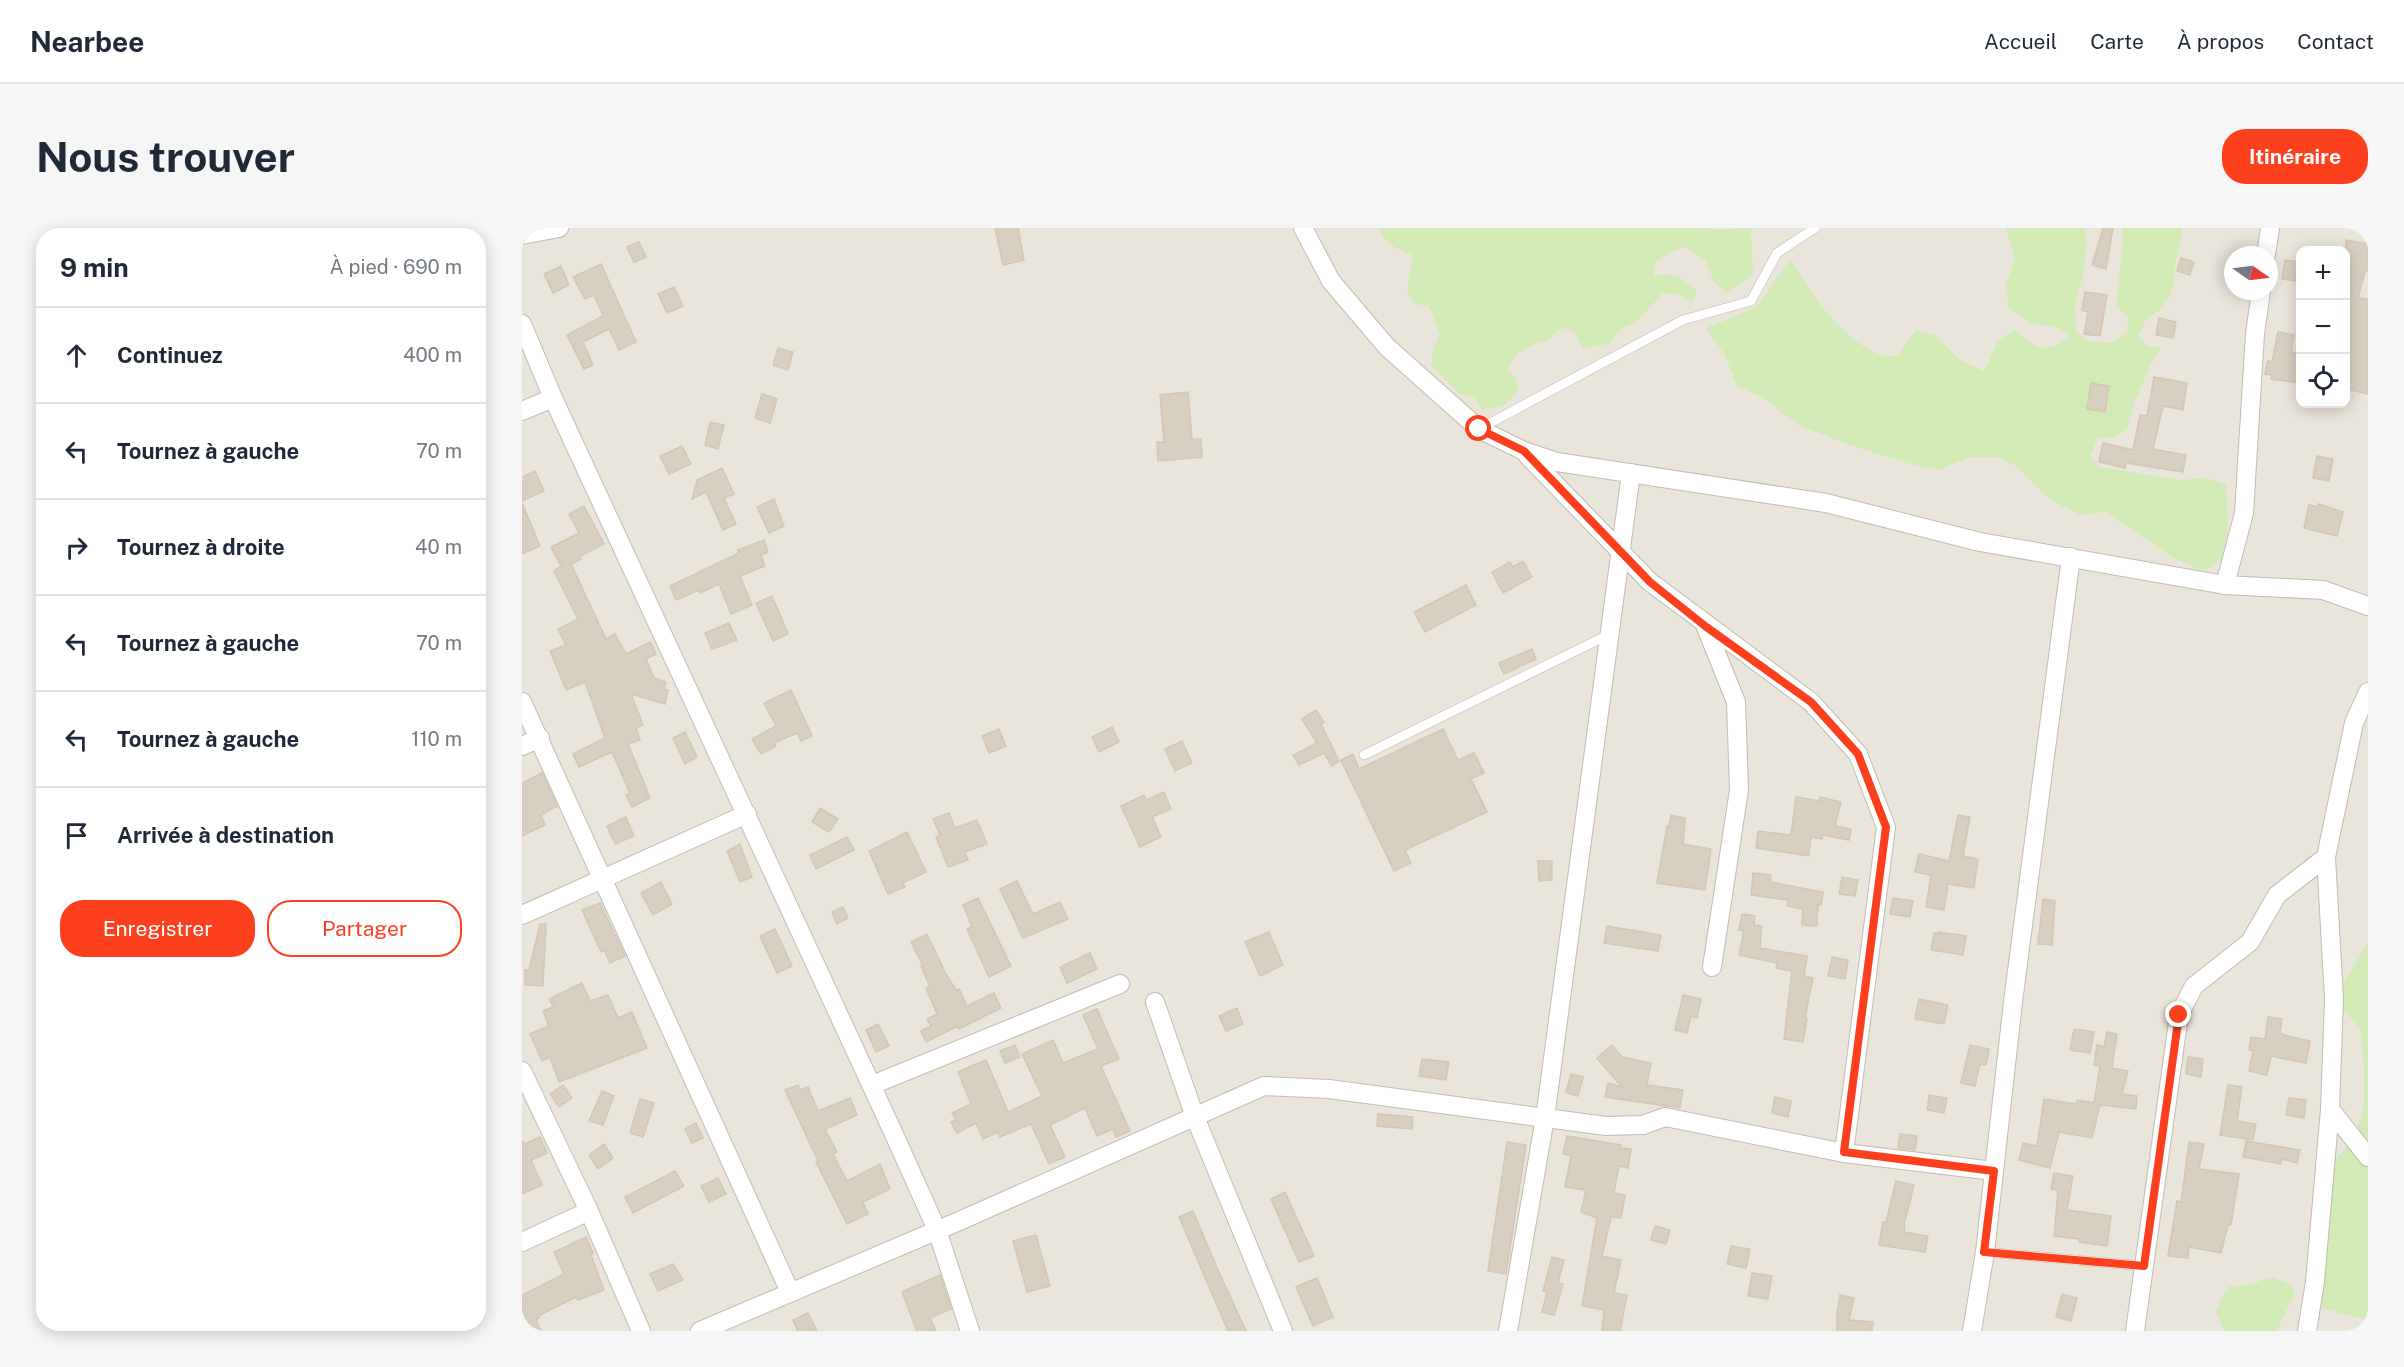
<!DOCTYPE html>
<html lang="fr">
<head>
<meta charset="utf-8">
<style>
	body { margin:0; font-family:"Public Sans",sans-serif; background:#f6f6f7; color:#1f2937 }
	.controls { position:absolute; right:18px; top:18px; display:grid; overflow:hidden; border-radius:12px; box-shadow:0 3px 15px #0003 }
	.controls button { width:54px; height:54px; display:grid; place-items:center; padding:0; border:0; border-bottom:2px solid #e0e1e3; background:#fff; color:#1f2937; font:30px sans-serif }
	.compass { position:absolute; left:1702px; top:18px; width:54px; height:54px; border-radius:50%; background:#fff; box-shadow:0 3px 15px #0003; rotate:104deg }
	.stop { position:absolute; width:18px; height:18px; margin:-14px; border:4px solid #fc3f1d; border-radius:50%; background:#fff }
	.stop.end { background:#fc3f1d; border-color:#fff; box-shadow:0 2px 6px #0008 }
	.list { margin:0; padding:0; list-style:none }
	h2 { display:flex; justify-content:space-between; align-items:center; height:78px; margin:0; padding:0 24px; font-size:26px }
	h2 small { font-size:20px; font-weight:400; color:#747a83 }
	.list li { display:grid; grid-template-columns:39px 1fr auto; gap:18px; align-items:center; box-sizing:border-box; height:96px; padding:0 24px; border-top:2px solid #e0e1e3 }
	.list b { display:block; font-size:22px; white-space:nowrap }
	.list em { font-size:20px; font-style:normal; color:#747a83 }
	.actions { display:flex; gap:12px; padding:18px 24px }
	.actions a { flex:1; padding:14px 0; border:2px solid #fc3f1d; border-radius:24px; text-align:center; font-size:21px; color:#fc3f1d }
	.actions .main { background:#fc3f1d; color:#fff }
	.icon { flex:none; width:33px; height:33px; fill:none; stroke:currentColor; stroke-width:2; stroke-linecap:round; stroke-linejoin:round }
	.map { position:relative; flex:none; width:1846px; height:1103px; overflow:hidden; border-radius:24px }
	header { display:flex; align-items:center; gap:36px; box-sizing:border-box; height:84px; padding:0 30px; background:#fff; border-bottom:2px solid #e0e1e3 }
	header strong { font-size:28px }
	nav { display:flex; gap:33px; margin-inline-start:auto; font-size:21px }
	.intro { display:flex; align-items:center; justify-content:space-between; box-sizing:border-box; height:144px; padding:0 36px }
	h1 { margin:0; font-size:42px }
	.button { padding:15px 27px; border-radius:24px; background:#fc3f1d; color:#fff; font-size:21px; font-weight:700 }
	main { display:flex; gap:36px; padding:0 36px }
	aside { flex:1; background:#fff; border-radius:24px; box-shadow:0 3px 15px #0003 }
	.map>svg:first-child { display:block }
	.residential { fill:#eae5da; fill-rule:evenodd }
	.green { fill:#d2eab5 }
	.building { fill:#d8cfc1; stroke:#d3c7b4; stroke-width:1.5 }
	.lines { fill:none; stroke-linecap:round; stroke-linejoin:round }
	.service-casing { stroke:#c2bbae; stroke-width:10 }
	.minor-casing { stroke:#c2bbae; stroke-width:20 }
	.service { stroke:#fff; stroke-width:9 }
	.minor { stroke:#fff; stroke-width:18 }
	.route { stroke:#fc3f1d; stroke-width:8 }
</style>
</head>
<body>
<header>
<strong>Nearbee</strong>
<nav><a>Accueil</a><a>Carte</a><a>À propos</a><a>Contact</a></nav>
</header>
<div class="intro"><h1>Nous trouver</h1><a class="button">Itinéraire</a></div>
<main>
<aside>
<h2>9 min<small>À pied · 690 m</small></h2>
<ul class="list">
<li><svg class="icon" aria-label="ahead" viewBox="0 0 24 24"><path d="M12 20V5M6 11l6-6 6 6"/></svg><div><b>Continuez</b></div><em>400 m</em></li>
<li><svg class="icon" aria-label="left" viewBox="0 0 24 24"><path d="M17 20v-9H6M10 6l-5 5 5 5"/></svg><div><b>Tournez à gauche</b></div><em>70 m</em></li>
<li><svg class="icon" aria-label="right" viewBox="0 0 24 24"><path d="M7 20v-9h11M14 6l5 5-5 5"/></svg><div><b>Tournez à droite</b></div><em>40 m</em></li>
<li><svg class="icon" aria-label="left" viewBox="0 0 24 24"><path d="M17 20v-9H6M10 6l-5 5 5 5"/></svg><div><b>Tournez à gauche</b></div><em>70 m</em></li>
<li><svg class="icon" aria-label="left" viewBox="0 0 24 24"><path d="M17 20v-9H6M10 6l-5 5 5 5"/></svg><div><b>Tournez à gauche</b></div><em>110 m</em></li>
<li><svg class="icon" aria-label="arrive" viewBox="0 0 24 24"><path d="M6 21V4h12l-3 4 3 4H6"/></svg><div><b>Arrivée à destination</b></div></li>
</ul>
<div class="actions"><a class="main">Enregistrer</a><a>Partager</a></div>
</aside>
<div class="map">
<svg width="1846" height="1103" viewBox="0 0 1846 1103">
	<rect width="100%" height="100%" fill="#f6f3ec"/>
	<path class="residential" d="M0,0H1846V1103H0ZM1778,22H1824V176H1778ZM1711,27H1747V63H1711Z"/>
	<g class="green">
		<path d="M857,0H1186L1188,2L1229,0L1231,45L1218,57L1204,65L1192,54L1183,32L1163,19L1147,25L1133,34L1132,48C1151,44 1163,49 1175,64L1171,75L1157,67L1141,65L1115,94L1100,100L1087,116L1061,120L1052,103L1039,100L1025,113L1010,117L995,126L985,143L992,148L997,162C985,178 979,179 960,181L954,170L936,165L910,138L911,120L918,107L907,79L891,75L885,64L891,27C875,21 863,17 857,0Z"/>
		<path d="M1484,0H1563L1565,15L1561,47L1553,76L1554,103L1564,113L1588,115L1605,104L1606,89L1594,79L1601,14L1600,0H1660V9L1654,30L1652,54L1646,72L1639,81L1624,91L1616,109L1626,118L1639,120L1627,140L1612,176L1605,201L1593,209L1576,211L1568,227L1577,239L1656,252L1685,250L1704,257L1706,299L1700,331L1682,343L1653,331L1583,284L1558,287L1527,271L1494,238L1475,229H1448L1416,242L1391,237L1323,215L1276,197L1240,169L1215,158L1203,127L1184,100L1235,79L1269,30C1285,63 1321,113 1357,126C1362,128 1370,128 1375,128L1394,102L1415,108L1438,132L1462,143L1476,114L1492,101C1514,120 1521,128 1548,109L1535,99L1511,96L1487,80L1483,58L1493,30Z"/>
		<path d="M1846,714V1092L1790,1078L1802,944L1832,911L1842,877V838L1838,800L1812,771Z"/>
		<path d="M1750,1049L1768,1057L1773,1064L1755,1103H1702L1694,1083L1701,1067L1708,1058H1722Z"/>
	</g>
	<g class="building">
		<path d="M473,0H496L502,32L481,37Z"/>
		<path d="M1581,0H1591L1584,41L1570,37Z"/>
		<path d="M1824,12L1846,16V43H1843L1836,70L1846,71V166L1824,161Z"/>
		<path d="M117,14L124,29L112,34L105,19Z"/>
		<path d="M1659,30L1672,34L1668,47L1655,43Z"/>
		<path d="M1763,32L1776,34L1773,53L1760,51Z"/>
		<path d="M79,36L114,114L97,122L87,101L61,114L71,137L62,141L45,107L81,88L72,67L63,71L51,49Z"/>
		<path d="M39,38L47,57L31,65L22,46Z"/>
		<path d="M152,59L161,78L145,85L136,66Z"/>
		<path d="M1563,64L1585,67L1578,108L1562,106L1566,84L1560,82Z"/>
		<path d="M1637,90L1654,94L1651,110L1634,107Z"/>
		<path d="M1756,104L1772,107L1769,124L1779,126V155L1749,151L1750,147L1743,146L1746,133L1750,134Z"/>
		<path d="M256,120L271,124L266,142L251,137Z"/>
		<path d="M1632,149L1665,155L1661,182L1641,178L1631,221L1664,227L1661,244L1604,235L1603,240L1577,234L1581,215L1611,222L1618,187L1625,188Z"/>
		<path d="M1569,155L1587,158L1583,184L1565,181Z"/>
		<path d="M666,164L670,211H679L680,229L636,233L635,214H642L638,167Z"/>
		<path d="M240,166L255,171L248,195L233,190Z"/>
		<path d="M188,194L202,197L196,221L183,217Z"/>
		<path d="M160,218L169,236L147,246L138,228Z"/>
		<path d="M1795,228L1811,231L1807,253L1791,250Z"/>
		<path d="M200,240L212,266L202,270L214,296L201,302L184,264L170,271L175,252Z"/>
		<path d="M13,243L22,263L0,273V249Z"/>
		<path d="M252,271L262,298L247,305L235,279Z"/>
		<path d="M0,275L18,318L0,326Z"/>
		<path d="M1796,276L1821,284L1815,308L1782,300L1787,277L1795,279Z"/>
		<path d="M62,278L82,316L58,328L59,331L49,336L84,411L93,406L104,426L128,414L134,426L124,431L132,450L144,454L142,461L146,462L143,476L109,466L121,497L114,500L118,512L106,516L128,570L110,579L104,567L108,565L90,524L57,539L51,526L83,510L63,454L44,462L28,423L44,417L36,401L56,391L32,343L39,338L29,319L57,305L47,286Z"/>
		<path d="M242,312L246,324L239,327L243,338L218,348L230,377L209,386L197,356L178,365L177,362L154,372L148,358L217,325L216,322Z"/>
		<path d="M1001,333L1010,349L981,365L970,344L988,334L991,339Z"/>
		<path d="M944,357L954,377L903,404L892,384Z"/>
		<path d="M250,368L266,406L251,413L234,375Z"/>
		<path d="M207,395L215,412L190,421L183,405Z"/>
		<path d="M1010,421L1014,431L982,446L977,435Z"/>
		<path d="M269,462L290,508L279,513L275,505L252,515L254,518L239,526L230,511L254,498L242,475Z"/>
		<path d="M794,482L802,494L799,496L817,533L810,538L802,525L777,537L771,527L795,515L780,491Z"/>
		<path d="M590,499L597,514L577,524L570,509Z"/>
		<path d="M477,501L484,518L467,525L460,508Z"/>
		<path d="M921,501L936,532L952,525L962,545L949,551L965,584L883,622L889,635L872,643L819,532L831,526L837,541Z"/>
		<path d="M163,504L175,529L163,536L151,510Z"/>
		<path d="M660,513L670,535L653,543L643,521Z"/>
		<path d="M20,545L35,578L19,587L23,597L0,608V555Z"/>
		<path d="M642,564L649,581L630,589L639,609L618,619L599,578L622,567L624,572Z"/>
		<path d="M1274,569L1297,573L1298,569L1319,574L1313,598L1329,601L1327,612L1301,607L1300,611L1289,609L1287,628L1234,620L1236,603L1269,607Z"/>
		<path d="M298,580L316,591L307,604L290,594Z"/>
		<path d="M427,585L433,600L455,592L465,616L443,624L446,632L426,639L414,609L418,607L411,591Z"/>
		<path d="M1149,587L1163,590L1161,616L1189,621L1183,662L1135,655L1145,598L1147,599Z"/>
		<path d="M1436,587L1448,589L1441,628L1456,631L1452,660L1426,656L1422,682L1404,679L1409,647L1393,644L1397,626L1427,633Z"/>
		<path d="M104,589L112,608L93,616L85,598Z"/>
		<path d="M385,604L404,644L381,655L383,659L366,666L347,623Z"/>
		<path d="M325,609L332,622L294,641L288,627Z"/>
		<path d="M218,616L230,649L218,654L205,623Z"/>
		<path d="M1016,633H1030V652L1017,653Z"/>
		<path d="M1231,645L1249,647L1248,654L1301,664L1299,677L1296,676L1295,698L1280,697L1281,681L1265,678L1266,672L1229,667Z"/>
		<path d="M1320,649L1336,652L1333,668L1317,666Z"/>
		<path d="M495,653L511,686L538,674L546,691L501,710L478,661Z"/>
		<path d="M139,654L150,676L131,687L119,665Z"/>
		<path d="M456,670L489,738L467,749L445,701L450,699L441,677Z"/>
		<path d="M1371,670L1391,673L1388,689L1368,686Z"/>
		<path d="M1521,671L1533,673L1530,717L1516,716Z"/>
		<path d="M78,675L103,728L88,735L82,722L79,724L60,682Z"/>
		<path d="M321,679L326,690L315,696L310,684Z"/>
		<path d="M1220,686L1233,688L1232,697L1240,698L1238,720L1285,728L1282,748L1291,750L1283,790H1285L1281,814L1262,811L1270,743L1254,740L1255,735L1217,727L1222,703L1217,702Z"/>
		<path d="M18,696H24L21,758L3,757V742H7Z"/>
		<path d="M1085,698L1139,707L1136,723L1082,715Z"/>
		<path d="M253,701L270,738L255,745L238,708Z"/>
		<path d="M747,704L761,737L738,748L723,714Z"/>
		<path d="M1416,704L1444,708L1441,727L1409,722L1412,705L1416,706Z"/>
		<path d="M405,706L424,746L434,762L437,761L445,778L472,765L479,780L437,801L436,798L404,814L399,803L409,798L405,791L415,786L404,760L408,759L399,738H401L389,714Z"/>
		<path d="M568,725L575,741L545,755L538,739Z"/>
		<path d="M1310,729L1326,732L1323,751L1306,748Z"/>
		<path d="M60,755L68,773L86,767L96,790L110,784L125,820L37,854L28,829L20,833L8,806L27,798L21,783L31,779L27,771Z"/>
		<path d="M1161,767L1179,771L1175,790L1169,788L1165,805L1153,802Z"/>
		<path d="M1397,771L1426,777L1422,796L1393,791Z"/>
		<path d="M715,780L721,796L704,803L697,788Z"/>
		<path d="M575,781L597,831L579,838L608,903L594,909L591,901L575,908L563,880L528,897L543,929L527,936L509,896L478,909L476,904L461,911L454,895L435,905L429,894L434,892L430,885L449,876L436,844L464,832L486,884L520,868L500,826L531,812L541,835L576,821L561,787Z"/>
		<path d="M1746,789L1760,791L1758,806L1788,813L1784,835L1749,828L1745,847L1727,843L1731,823L1727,822L1729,809L1743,811Z"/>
		<path d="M356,796L367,818L354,824L344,802Z"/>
		<path d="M1552,801L1572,804L1568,825L1548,822Z"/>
		<path d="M1585,804L1595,806L1590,840L1606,843L1600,866L1615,868L1614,881L1578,877L1570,910L1537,904L1528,940L1497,932L1501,915L1515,918L1522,871L1554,876L1555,872L1572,875L1578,838L1572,837L1575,817L1582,819Z"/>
		<path d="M493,817L498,829L483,835L478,823Z"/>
		<path d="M1090,817L1100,829L1129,835L1125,857L1161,862L1158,880L1083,869L1086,855L1100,859L1075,830Z"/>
		<path d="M1448,817L1467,821L1464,837L1458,836L1453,858L1439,855Z"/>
		<path d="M1666,829L1681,831L1679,849L1664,846Z"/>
		<path d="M900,831L927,834L924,852L897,848Z"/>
		<path d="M1049,846L1061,849L1056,868L1044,864Z"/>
		<path d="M41,857L50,870L37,879L28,866Z"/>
		<path d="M276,857L278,862L286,859L296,883L328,870L335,887L303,901L315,924L311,926L325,953L358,936L368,961L341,974L346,986L325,996L294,934L296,933L263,862Z"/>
		<path d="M1706,857L1720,859L1715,893L1734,896L1731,912L1698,907Z"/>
		<path d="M80,863L92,868L81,897L67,893Z"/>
		<path d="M1407,867L1425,870L1422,885L1405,882Z"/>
		<path d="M1253,869L1269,873L1266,889L1250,885Z"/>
		<path d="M1767,870L1784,872L1782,890L1764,887Z"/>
		<path d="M118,871L132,875L121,909L108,905Z"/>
		<path d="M856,886L891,889L890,901L855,898Z"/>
		<path d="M174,895L181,910L170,915L163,901Z"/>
		<path d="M1378,906L1395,908L1393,922L1376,920Z"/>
		<path d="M1045,908L1099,917V920L1109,921L1106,940L1097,938L1092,965L1103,967L1099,990L1089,989L1080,1028L1099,1032L1092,1065L1105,1067L1098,1103H1080L1082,1082L1060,1078L1075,990L1059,984L1064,962L1043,959L1049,928L1041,926Z"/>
		<path d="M18,909L25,925L9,932L20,957L0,966V912L2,916Z"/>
		<path d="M1724,913L1778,922L1775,935L1760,931L1759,936L1721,929Z"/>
		<path d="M985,914L1004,917L984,1046L966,1043Z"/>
		<path d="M1667,914L1682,916L1677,941L1717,946L1709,997H1706L1699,1025L1667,1019L1666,1030L1646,1028L1655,973L1659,974Z"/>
		<path d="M82,916L91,930L76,941L67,927Z"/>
		<path d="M153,943L162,958L111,985L103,969Z"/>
		<path d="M1532,945L1551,948L1545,982L1589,988L1585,1018L1557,1014V1011L1532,1008L1536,962L1529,961Z"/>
		<path d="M196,950L204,966L187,974L179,958Z"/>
		<path d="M1374,953L1392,957L1382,997H1383L1382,1004L1406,1008L1403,1024L1357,1017L1361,994H1364Z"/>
		<path d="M763,964L792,1028L777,1034L749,971Z"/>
		<path d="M671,983L695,1040L724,1103H706L657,989Z"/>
		<path d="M1133,998L1148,1002L1144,1016L1129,1012Z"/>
		<path d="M514,1007L528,1058L505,1064L491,1013Z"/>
		<path d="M64,1009L71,1025L69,1027L82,1062L56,1072L54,1069L16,1088L17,1090L14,1091L19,1103H0V1067L42,1046L32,1024Z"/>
		<path d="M1209,1018L1228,1021L1224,1040L1205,1036Z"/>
		<path d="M1030,1029L1042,1032L1036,1055L1041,1056L1032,1087L1020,1084L1025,1064L1021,1063Z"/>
		<path d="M151,1036L161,1052L136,1063L128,1046Z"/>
		<path d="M1230,1045L1250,1048L1246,1071L1226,1068Z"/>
		<path d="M418,1047L429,1081L408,1090L414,1103H395L380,1064Z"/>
		<path d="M795,1050L811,1089L791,1098L774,1059Z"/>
		<path d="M1540,1066L1555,1070L1549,1093L1534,1089Z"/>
		<path d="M1318,1067L1332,1070L1327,1092L1351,1094L1350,1103H1315V1085Z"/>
		<path d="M286,1085L295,1103H276L271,1092Z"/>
	</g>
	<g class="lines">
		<defs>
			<g id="service">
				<path d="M957,201L1161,92L1229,73L1255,25L1293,0"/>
				<path d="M842,527L1086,407"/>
				<path d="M1463,1024L1622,1038"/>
			</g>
			<g id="minor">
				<path d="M781,0L809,53L865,119L957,201L1002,223L1035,234L1304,275L1458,314L1703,357L1801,362L1846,378"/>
				<path d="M0,7L37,0"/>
				<path d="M1744,27L1748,0"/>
				<path d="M0,96L31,170L371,904L415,1002L448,1103"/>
				<path d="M0,183L31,170"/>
				<path d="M1005,227L1128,354L1289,474L1336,526L1364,599L1322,925"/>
				<path d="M1703,357L1722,285L1733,106L1739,63"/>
				<path d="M1183,397L1214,474L1217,562L1190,739"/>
				<path d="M0,474L268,1064"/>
				<path d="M0,518L18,510"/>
				<path d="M0,687L225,586"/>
				<path d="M633,774L673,889L761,1103"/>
				<path d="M0,843L67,983L119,1103"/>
				<path d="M350,857L598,756"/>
				<path d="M1808,881L1846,929"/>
				<path d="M0,1014L67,983"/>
				<path d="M178,1103L435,994L742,858L807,861L1084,898L1121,897L1143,889L1322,925L1472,943"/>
				<path d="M986,1103L1023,890L1109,245"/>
				<path d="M1450,1103L1463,1024L1491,774L1549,329"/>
				<path d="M1613,1103L1657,787L1672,758L1728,714L1755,667L1804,629"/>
				<path d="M1785,1103L1793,1054L1808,881L1812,771L1804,629L1832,495L1846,464"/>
			</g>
		</defs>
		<use href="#service" class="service-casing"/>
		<use href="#minor" class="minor-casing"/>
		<use href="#service" class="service"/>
		<use href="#minor" class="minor"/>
	</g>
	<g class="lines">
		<path class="route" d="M957,201L1002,223L1128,354L1183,398L1289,474L1336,526L1364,599L1322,924L1472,943L1462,1024L1622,1038L1657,787"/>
	</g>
</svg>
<div class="controls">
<button>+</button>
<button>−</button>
<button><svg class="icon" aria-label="locate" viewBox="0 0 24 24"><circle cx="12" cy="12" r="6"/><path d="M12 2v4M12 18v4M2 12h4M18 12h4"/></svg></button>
</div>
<svg class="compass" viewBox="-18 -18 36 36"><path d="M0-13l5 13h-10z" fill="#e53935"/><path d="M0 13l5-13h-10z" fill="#747a83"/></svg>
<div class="stop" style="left:957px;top:201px"></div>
<div class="stop end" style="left:1657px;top:787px"></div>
</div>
</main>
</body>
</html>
